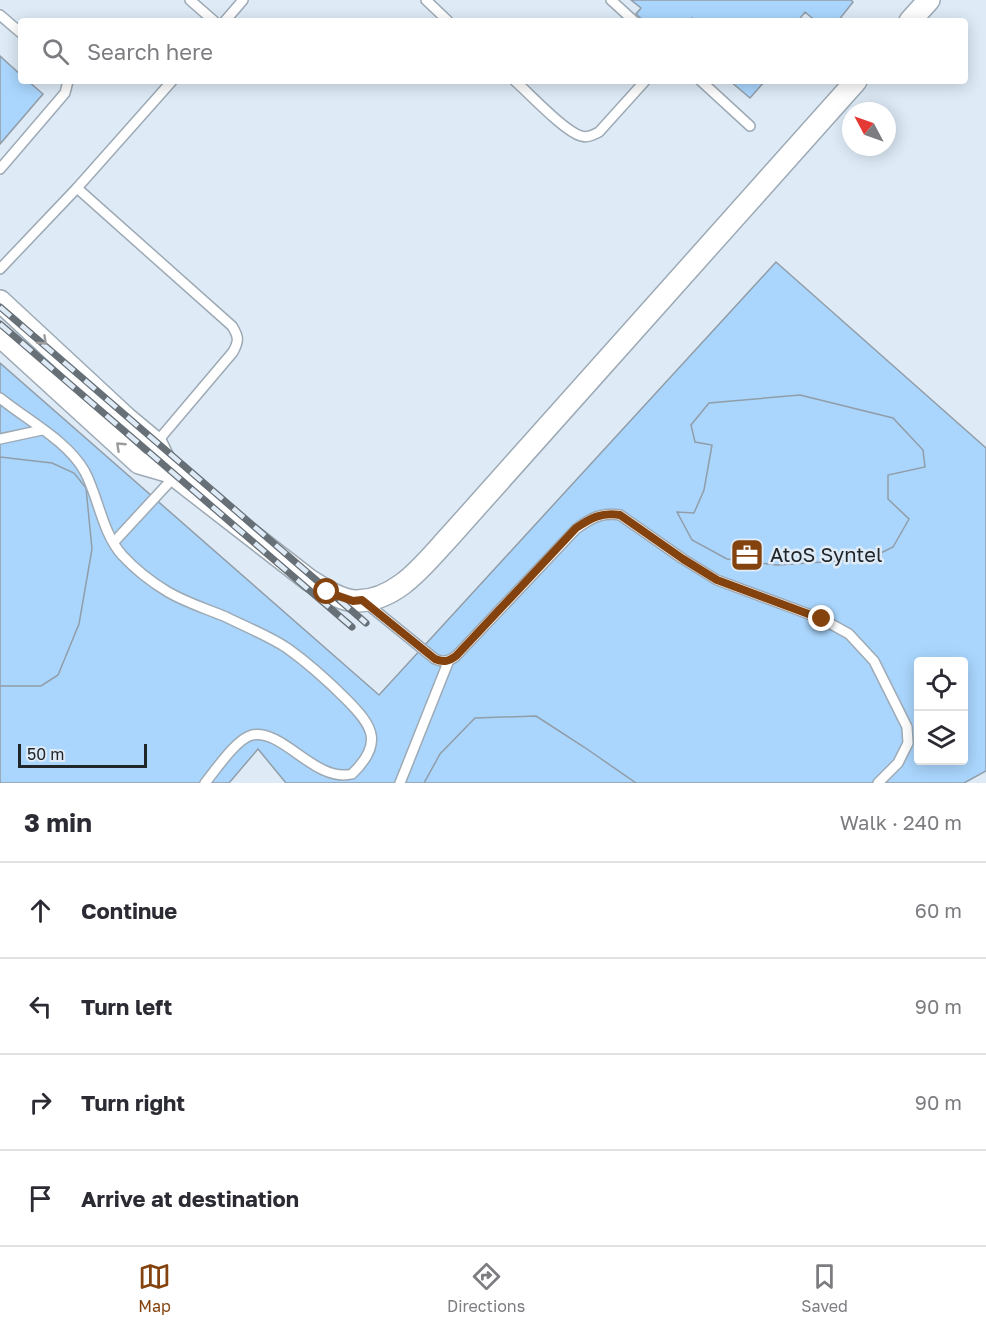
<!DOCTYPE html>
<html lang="en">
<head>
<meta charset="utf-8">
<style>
	body { margin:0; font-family:"Golos Text",sans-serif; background:#f7f7f7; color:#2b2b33 }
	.controls { position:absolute; right:18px; bottom:18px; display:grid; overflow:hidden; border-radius:6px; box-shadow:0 3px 15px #0003 }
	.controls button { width:54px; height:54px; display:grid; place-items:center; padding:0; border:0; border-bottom:2px solid #e1e1e2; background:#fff; color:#2b2b33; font:30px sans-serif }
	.compass { position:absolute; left:842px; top:102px; width:54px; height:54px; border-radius:50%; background:#fff; box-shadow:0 3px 15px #0003; rotate:311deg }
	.scale { position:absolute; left:18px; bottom:15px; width:129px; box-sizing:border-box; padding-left:6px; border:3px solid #202529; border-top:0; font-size:16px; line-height:21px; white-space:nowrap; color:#202529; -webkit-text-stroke:4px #deebf7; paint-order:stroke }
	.stop { position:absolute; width:18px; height:18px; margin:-14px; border:4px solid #84430e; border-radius:50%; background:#fff }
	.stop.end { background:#84430e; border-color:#fff; box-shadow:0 2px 6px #0008 }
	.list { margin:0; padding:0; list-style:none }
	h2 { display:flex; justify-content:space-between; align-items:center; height:78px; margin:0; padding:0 24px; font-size:26px }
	h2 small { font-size:20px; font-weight:400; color:#7c7c81 }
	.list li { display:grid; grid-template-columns:39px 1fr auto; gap:18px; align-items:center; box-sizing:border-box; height:96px; padding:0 24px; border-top:2px solid #e1e1e2 }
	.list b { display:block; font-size:22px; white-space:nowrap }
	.list em { font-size:20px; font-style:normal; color:#7c7c81 }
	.icon { flex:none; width:33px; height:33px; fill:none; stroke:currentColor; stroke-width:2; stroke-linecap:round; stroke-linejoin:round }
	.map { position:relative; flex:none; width:986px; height:783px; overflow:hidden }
	.search { position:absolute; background:#fff; box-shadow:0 3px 15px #0003; left:18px; right:18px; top:18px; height:66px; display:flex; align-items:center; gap:15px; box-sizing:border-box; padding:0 21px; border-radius:6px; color:#7c7c81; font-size:22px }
	.sheet { height:462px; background:#fff }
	nav { display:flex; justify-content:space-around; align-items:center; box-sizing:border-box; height:84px; border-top:2px solid #e1e1e2; background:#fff; font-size:16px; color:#7c7c81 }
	nav a { display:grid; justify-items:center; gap:3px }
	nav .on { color:#84430e }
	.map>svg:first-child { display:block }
	.building { fill:#aad6fd; stroke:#919da8; stroke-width:1.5; fill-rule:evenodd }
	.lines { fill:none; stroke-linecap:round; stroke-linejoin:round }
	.service-casing { stroke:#9daab5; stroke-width:12 }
	.tertiary-casing { stroke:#9daab5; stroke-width:24 }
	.service { stroke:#fff; stroke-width:9 }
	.tertiary { stroke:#fff; stroke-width:21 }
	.rail-casing { stroke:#687077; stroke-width:7 }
	.rail { stroke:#deebf7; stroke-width:4.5; stroke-dasharray:14; stroke-linecap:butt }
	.oneway { stroke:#9b9d9f }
	.route { stroke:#84430e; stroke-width:8 }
	.labels { text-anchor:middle; stroke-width:5; stroke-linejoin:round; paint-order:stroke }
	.poi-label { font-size:20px; fill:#202529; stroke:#deebf7; text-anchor:start }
</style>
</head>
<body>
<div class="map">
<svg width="986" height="783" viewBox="0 0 986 783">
	<rect width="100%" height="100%" fill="#deebf7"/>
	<g class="building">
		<path d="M631,0H851L853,2L838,21H810L812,18L805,12L798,21H695L692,18L689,21H644L636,14L641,8Z"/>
		<path d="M0,56L21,75V81H28L43,94L0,144Z"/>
		<path d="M730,81H765L750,98Z"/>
		<path d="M776,262L986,448V771L964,783H286L258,749L229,783H0V363L379,695ZM918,662H964V760H918Z"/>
		<path d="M800,395L893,418L923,450L925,467L888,475V499L909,519L893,547L869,559L777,565L727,559L692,540L677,512L694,513L704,490L712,445L695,442L691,425L709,403Z"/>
		<path d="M0,457L52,463L74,473L86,488L92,549L79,624L58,675L41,686H0Z"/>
		<path d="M536,716L584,747L636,783H424L440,754L475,718Z"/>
	</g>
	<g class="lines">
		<defs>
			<g id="service">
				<path d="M190,0L214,21"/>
				<path d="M426,0L448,21"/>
				<path d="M611,0L634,21"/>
				<path d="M0,15L21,33"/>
				<path d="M225,21L243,0"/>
				<path d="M515,81C530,94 564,131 581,136C588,138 593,135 599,132L645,81"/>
				<path d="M701,81L750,126"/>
				<path d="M0,169L65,93L68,81"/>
				<path d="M77,188L232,326C239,337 239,341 233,352L156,443"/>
				<path d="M0,269L77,188L172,81"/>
				<path d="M0,398C27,420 68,441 85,472C99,499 102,532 122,555C134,568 153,583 168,592C187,603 207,609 226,617C246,627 269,636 287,648C308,663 328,681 346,699C373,726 384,743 352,774C315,783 284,729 252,735C236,739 215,771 205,783"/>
				<path d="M0,439L42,430"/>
				<path d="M114,542L175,476"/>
				<path d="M366,603L435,659C444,663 449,661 456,656L576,529C591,518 601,512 620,515L683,559L717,580L822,619L849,634L874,661L907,727L908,743L898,763L878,783"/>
				<path d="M400,783L449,660"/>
			</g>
			<g id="tertiary">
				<path d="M910,21L929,0"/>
				<path d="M0,301L126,418L156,443L170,472"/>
				<path d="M0,336L139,463L170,472L309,580C322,588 339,600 355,601C397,602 425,563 451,535L856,81"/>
			</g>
		</defs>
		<use href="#service" class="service-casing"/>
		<use href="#tertiary" class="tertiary-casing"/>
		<use href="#service" class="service"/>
		<use href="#tertiary" class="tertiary"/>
		<defs>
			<g id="rail">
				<path d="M0,307L366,623"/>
				<path d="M0,324L352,627"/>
			</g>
		</defs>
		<use href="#rail" class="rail-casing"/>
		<use href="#rail" class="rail"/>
	</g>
	<defs><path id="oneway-chevron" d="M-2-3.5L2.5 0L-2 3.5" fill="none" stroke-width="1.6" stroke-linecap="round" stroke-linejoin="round" transform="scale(1.5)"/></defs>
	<g class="oneway">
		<use href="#oneway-chevron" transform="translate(43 341) rotate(43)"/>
		<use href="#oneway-chevron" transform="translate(120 446) rotate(-137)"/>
	</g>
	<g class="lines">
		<path class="route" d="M327,592L353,601L362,600L435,659C444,663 449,661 456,656L576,528C591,518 601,512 620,515L683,559L717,580L822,619"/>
	</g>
	<defs>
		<symbol id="office-square" viewBox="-11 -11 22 22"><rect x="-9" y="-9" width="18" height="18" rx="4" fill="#84430e" stroke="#deebf7"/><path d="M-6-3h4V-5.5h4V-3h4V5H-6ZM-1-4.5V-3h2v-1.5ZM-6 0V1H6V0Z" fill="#fff"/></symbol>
	</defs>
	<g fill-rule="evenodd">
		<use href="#office-square" x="728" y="536" width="38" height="38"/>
	</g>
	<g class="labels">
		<g class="poi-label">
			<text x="770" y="562">AtoS Syntel</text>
		</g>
	</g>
</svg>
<div class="controls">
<button><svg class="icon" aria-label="locate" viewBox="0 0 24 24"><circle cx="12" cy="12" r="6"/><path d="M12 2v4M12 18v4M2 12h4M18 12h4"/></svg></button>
<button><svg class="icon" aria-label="layers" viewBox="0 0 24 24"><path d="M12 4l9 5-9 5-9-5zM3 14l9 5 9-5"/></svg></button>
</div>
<svg class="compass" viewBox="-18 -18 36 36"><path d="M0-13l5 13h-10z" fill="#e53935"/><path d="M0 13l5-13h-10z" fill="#7c7c81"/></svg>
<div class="scale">50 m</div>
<div class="stop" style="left:327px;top:592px"></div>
<div class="stop end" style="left:822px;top:619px"></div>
<div class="search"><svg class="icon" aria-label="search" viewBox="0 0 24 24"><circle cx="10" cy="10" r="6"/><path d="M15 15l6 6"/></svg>Search here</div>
</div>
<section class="sheet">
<h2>3 min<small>Walk · 240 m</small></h2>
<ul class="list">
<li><svg class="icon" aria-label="ahead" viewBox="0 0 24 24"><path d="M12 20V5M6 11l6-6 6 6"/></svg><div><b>Continue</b></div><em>60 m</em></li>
<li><svg class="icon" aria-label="left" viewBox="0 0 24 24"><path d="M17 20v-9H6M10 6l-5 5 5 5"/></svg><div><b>Turn left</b></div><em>90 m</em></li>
<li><svg class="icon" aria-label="right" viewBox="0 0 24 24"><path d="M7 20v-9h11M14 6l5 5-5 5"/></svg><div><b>Turn right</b></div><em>90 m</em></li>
<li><svg class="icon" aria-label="arrive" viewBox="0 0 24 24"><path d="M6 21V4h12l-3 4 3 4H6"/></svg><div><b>Arrive at destination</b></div></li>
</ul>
</section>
<nav>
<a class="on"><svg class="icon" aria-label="map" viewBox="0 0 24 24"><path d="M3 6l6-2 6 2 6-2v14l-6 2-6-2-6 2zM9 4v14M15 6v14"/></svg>Map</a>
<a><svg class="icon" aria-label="directions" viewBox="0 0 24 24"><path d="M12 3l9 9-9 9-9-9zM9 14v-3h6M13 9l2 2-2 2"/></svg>Directions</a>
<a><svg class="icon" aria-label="saved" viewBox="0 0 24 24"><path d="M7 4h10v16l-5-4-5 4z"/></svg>Saved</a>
</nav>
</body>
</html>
